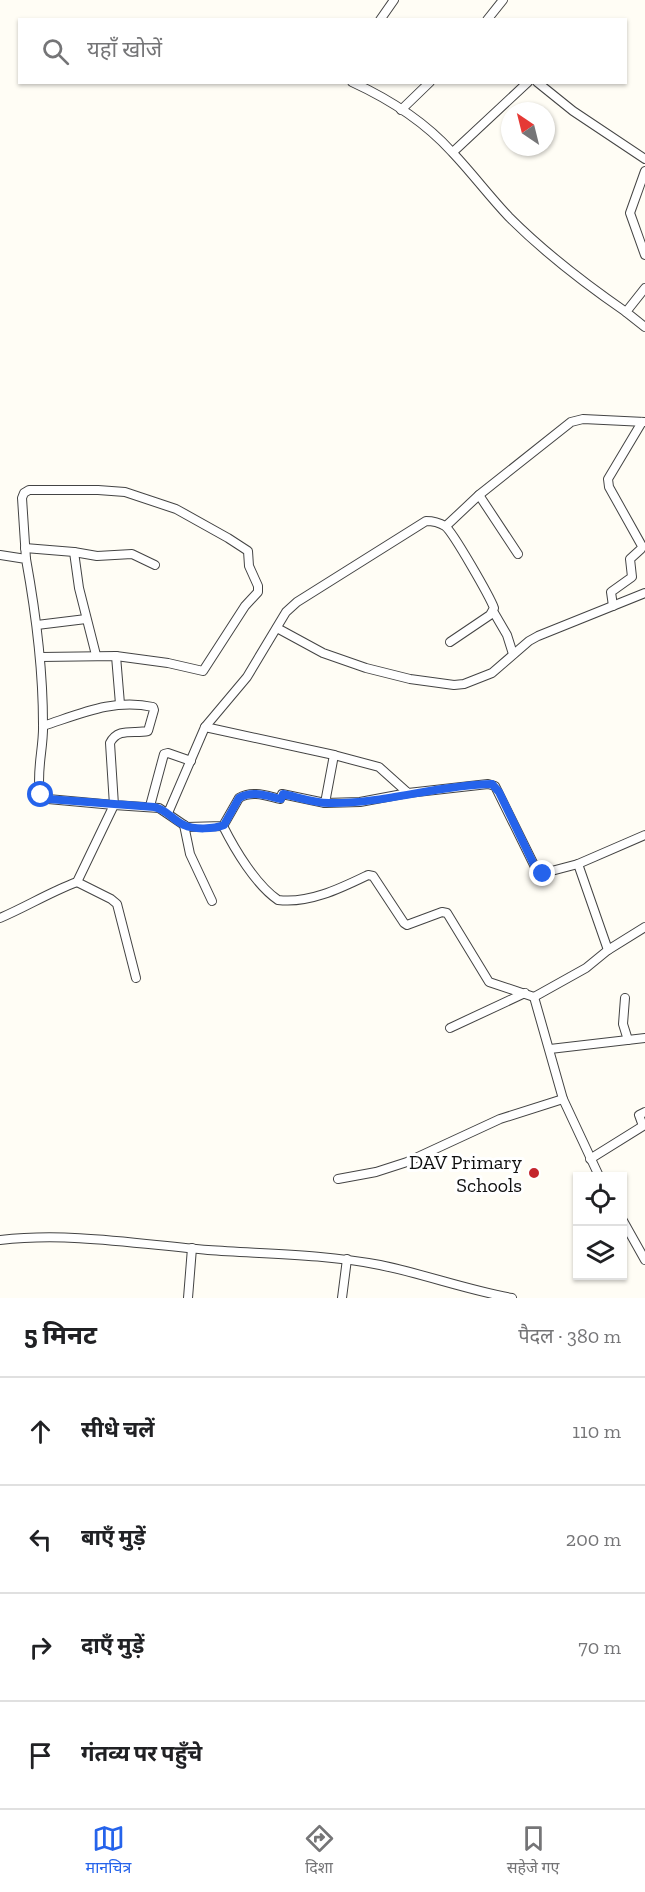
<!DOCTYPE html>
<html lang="hi">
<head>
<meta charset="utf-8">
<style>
	body { margin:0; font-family:"Zilla Slab","Noto Sans Devanagari",serif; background:#f6f6f6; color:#202124 }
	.controls { position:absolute; right:18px; bottom:18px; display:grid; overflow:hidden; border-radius:0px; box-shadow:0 2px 4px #0004 }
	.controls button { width:54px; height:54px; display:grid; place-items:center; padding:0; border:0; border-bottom:2px solid #e0e0e0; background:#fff; color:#202124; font:30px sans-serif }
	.compass { position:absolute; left:501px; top:102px; width:54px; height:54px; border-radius:50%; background:#fff; box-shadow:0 2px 4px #0004; rotate:325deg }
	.stop { position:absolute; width:18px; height:18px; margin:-14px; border:4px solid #2563eb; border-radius:50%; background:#fff }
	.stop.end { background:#2563eb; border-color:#fff; box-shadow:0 2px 6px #0008 }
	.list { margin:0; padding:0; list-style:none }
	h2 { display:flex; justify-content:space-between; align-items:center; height:78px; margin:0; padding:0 24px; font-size:26px }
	h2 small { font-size:20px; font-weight:400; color:#757577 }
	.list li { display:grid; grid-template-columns:39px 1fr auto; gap:18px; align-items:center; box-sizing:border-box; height:108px; padding:0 24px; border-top:2px solid #e0e0e0 }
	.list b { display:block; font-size:22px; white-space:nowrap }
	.list em { font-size:20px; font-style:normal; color:#757577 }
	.icon { flex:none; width:33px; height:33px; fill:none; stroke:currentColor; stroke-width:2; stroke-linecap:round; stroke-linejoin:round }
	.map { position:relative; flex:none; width:645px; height:1298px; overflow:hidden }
	.search { position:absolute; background:#fff; box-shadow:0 2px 4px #0004; left:18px; right:18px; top:18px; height:66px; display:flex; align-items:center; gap:15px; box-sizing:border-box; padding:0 21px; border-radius:0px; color:#757577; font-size:22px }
	.sheet { height:510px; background:#fff }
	nav { display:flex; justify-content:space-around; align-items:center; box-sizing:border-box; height:84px; border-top:2px solid #e0e0e0; background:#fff; font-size:16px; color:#757577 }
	nav a { display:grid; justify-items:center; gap:3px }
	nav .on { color:#2563eb }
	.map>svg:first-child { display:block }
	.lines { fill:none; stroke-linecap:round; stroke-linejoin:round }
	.minor-casing { stroke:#444; stroke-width:10 }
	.minor { stroke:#fff; stroke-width:8 }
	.route { stroke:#2563eb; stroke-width:8 }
	.poi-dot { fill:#c4262e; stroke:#fff; stroke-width:2 }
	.labels { text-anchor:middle; stroke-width:6; stroke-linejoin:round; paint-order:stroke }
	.poi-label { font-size:20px; fill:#111; stroke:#fff; text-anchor:end }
</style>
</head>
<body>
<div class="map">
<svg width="645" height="1298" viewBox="0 0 645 1298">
	<rect width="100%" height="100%" fill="#fffdf5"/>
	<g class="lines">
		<defs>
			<g id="minor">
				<path d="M380,20L394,0"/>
				<path d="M487,20L503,0"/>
				<path d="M352,82C389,99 425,122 452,152C472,173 489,196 509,217C545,253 584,283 626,312"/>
				<path d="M537,82L573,111L645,159"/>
				<path d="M401,110L430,82"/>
				<path d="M453,152L528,82"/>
				<path d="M645,171L630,213L645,255"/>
				<path d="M645,288L626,312L645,327"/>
				<path d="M479,495L518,554"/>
				<path d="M446,526L479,495L571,422L583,419L645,422"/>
				<path d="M25,548L74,552L79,588L96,655"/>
				<path d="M74,552L97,556L132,554L155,565"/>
				<path d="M0,555L26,559C36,614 43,668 43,724C44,746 36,771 40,793L48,799L114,805L77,882C50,892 26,907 0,918"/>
				<path d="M26,559L22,498L24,493L29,490H98L125,492L176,509L228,538L248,551L249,566L258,586V592L245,606L203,671L168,663L116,656"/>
				<path d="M613,606L611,592L632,577L630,559L641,549L642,546L609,487L608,479L642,422"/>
				<path d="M493,611L507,635L513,654"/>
				<path d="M37,625L86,619"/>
				<path d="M277,628L323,653L366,668L410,679L454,685L464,684L492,673L529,641L538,636L645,593"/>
				<path d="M41,657L116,656L120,704"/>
				<path d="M43,726C80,714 114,698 153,707L154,710L148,731C134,734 118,727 110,743L114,805L159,808L187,827L223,826L239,798C252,790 267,796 280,799L282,794L325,803L334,755L205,727L168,813"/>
				<path d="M205,727L247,677L286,612L297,602L426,521C432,521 440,523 445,526C453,532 490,597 494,608L490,615L450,642"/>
				<path d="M334,755L379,767L408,793L488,784L495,786L537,871L540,874L578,864L645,835"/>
				<path d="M325,803L360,802L408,793"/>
				<path d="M150,806L164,754L168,753L191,761"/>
				<path d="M184,825L190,854L212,901"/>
				<path d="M223,826C235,850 256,885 278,900C309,904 341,888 368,875L373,876L404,923L407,925L442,912L447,913L489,982L534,997"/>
				<path d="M578,864L608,950"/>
				<path d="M77,882L111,899L117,904L136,978"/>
				<path d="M625,998L623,1024L628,1040"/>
				<path d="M450,1028L525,993"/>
				<path d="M550,1049L645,1038"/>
				<path d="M590,1159L643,1126L639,1115L645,1112"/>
				<path d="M599,1176L563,1099L534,997L586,968L608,950L645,927"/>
				<path d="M338,1179L376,1172L407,1162L500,1119L563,1099"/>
				<path d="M622,1219L645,1260"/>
				<path d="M0,1240C70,1232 138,1244 208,1250C265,1254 324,1254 380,1265C424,1274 467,1290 512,1298"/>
				<path d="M188,1298L192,1248"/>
				<path d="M342,1298L347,1259"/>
			</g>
		</defs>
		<use href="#minor" class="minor-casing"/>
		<use href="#minor" class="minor"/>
	</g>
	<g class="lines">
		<path class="route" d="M41,795L48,799L154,807C166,809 173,820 184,825C194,830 214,829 224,825L239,798C252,790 267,796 281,799L283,794C297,797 314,803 329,803C383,804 437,785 492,784L499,792L537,871L539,874H543"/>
	</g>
	<circle class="poi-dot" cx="534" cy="1173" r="6"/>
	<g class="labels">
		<g class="poi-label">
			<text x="522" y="1169">DAV Primary<tspan x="522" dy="23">Schools</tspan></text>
		</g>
	</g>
</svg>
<div class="controls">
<button><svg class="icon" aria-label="locate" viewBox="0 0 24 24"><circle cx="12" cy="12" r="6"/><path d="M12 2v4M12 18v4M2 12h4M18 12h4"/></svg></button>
<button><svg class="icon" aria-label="layers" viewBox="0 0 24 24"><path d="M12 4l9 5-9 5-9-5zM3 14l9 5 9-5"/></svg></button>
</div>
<svg class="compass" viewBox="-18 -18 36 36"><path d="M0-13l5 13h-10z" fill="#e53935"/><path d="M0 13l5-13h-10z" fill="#757577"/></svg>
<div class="stop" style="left:41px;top:795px"></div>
<div class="stop end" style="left:543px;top:874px"></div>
<div class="search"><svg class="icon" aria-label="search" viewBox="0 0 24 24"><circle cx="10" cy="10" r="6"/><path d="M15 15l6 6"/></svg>यहाँ खोजें</div>
</div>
<section class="sheet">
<h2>5 मिनट<small>पैदल · 380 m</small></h2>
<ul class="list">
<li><svg class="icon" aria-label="ahead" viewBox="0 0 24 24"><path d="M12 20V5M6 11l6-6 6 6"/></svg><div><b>सीधे चलें</b></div><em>110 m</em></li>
<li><svg class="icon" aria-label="left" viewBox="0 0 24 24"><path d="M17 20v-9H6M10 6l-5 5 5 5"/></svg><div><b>बाएँ मुड़ें</b></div><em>200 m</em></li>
<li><svg class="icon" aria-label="right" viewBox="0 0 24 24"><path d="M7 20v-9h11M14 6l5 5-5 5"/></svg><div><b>दाएँ मुड़ें</b></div><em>70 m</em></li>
<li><svg class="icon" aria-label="arrive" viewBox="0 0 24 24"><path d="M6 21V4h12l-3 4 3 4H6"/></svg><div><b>गंतव्य पर पहुँचे</b></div></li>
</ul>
</section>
<nav>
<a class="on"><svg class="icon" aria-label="map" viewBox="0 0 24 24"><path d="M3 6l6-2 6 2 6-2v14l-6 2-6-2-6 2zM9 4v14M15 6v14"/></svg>मानचित्र</a>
<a><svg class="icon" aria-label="directions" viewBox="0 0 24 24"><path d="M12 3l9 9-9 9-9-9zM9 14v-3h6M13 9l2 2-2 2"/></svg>दिशा</a>
<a><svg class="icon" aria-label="saved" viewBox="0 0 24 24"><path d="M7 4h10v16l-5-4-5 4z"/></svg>सहेजे गए</a>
</nav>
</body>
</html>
